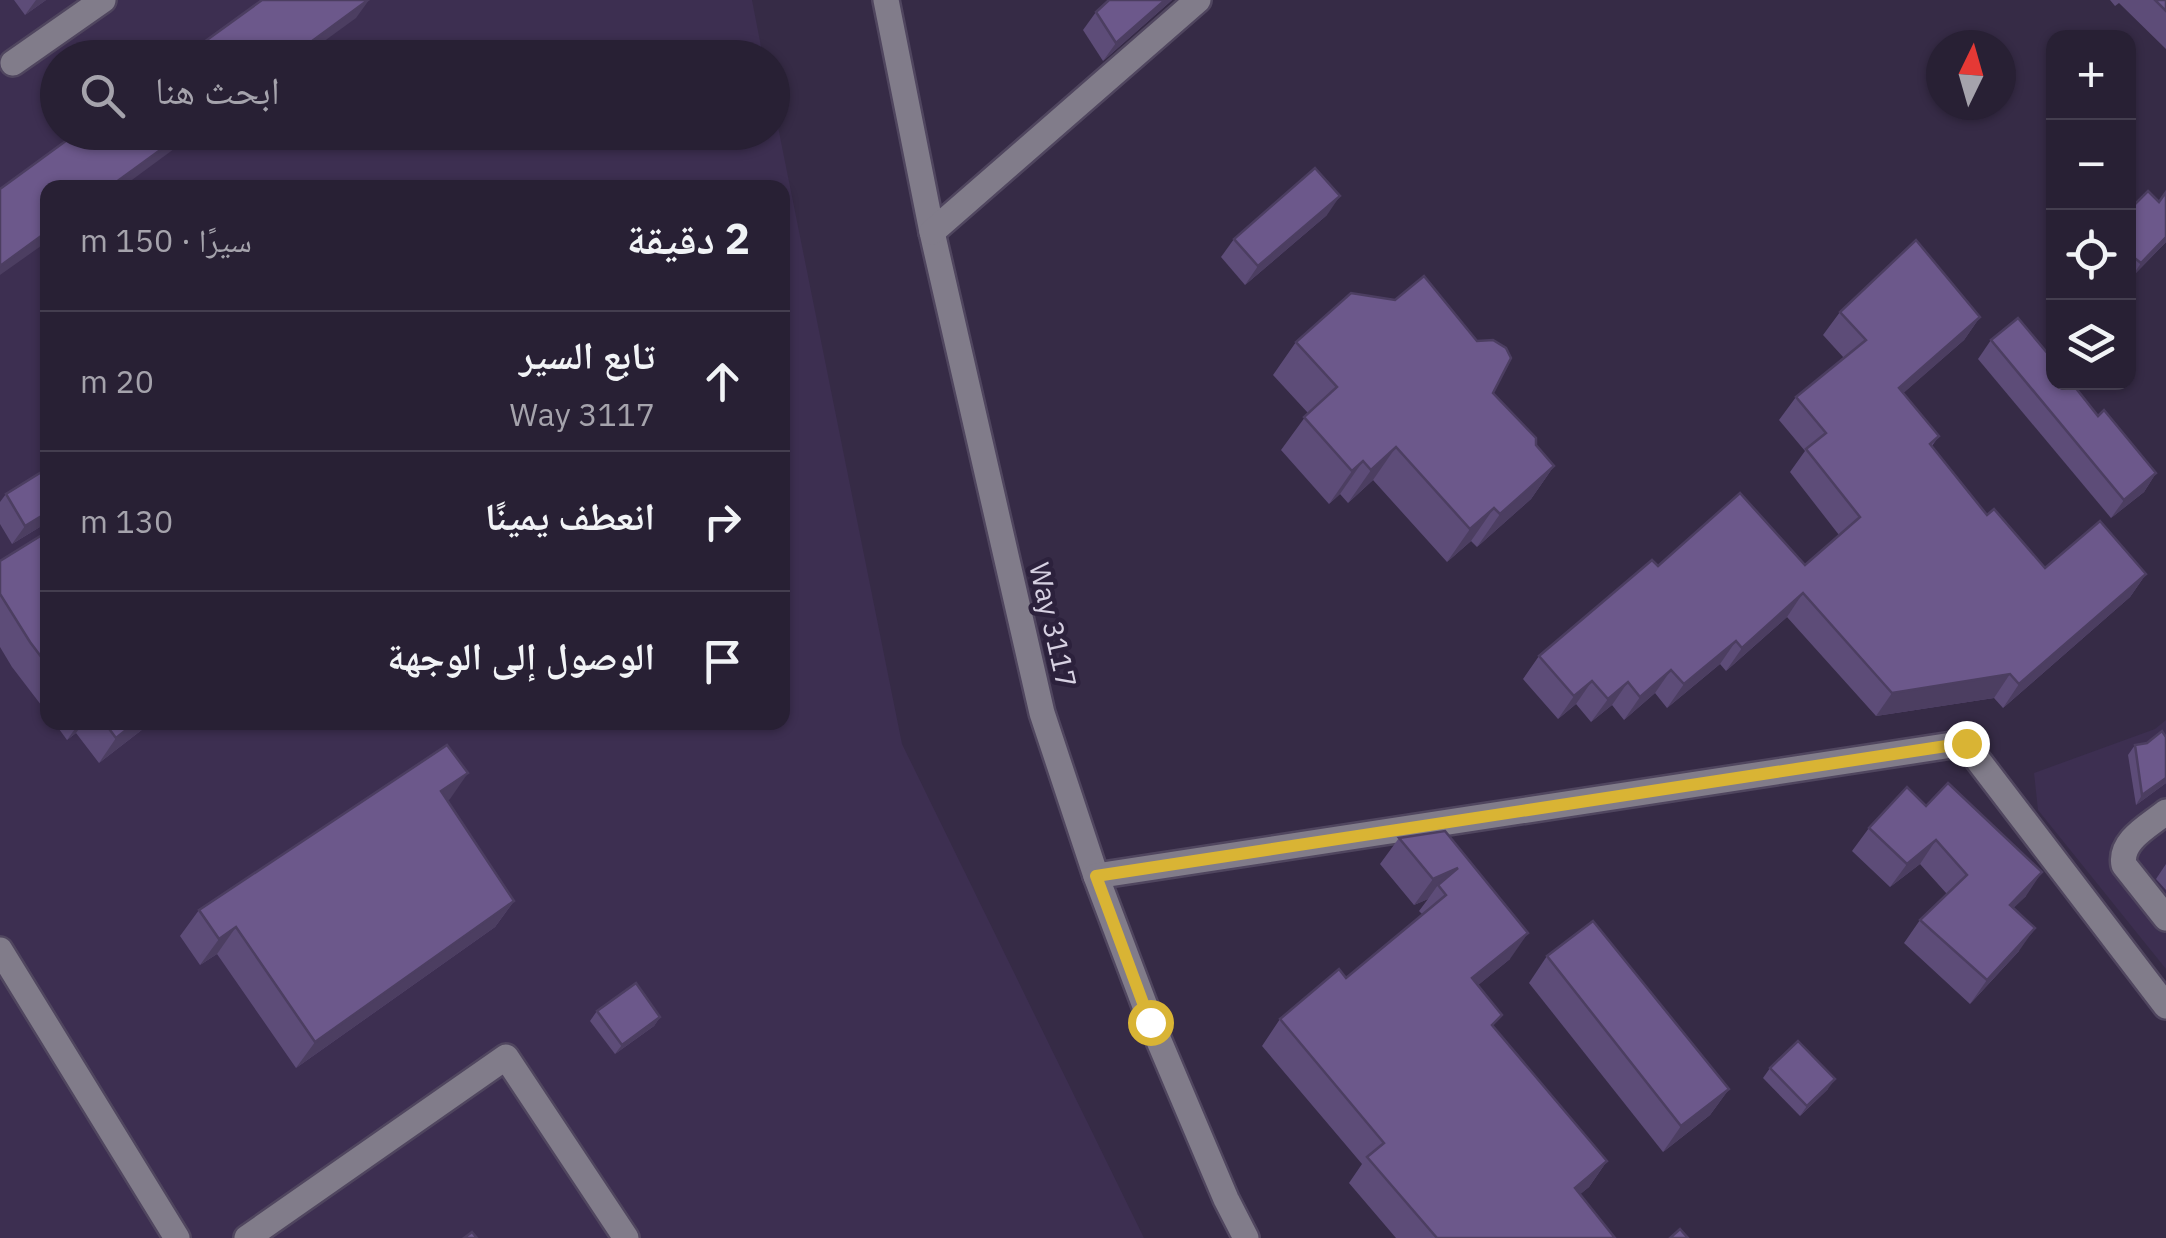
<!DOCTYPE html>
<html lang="ar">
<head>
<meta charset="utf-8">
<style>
	body { margin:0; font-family:"IBM Plex Sans","Noto Naskh Arabic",sans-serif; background:#342d40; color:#f1f3f6; direction:rtl }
	.controls { position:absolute; right:30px; top:30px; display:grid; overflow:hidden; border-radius:20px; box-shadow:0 2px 8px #0004 }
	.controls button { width:90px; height:90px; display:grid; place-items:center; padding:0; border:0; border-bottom:2px solid #443e4f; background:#282034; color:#f1f3f6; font:50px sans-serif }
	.compass { position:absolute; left:1926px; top:30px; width:90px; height:90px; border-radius:50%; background:#282034; box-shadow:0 2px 8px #0004; rotate:5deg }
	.stop { position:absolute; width:30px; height:30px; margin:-22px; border:8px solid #d9b434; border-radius:50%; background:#fff }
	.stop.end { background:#d9b434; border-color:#fff; box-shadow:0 2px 10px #0008 }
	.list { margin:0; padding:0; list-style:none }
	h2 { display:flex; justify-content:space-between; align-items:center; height:130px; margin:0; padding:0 40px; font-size:42px }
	h2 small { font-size:32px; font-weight:400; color:#a5a3ac }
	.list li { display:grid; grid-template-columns:65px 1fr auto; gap:30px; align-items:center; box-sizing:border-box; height:140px; padding:0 40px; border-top:2px solid #443e4f }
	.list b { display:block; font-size:38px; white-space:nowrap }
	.list p { margin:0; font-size:32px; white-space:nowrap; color:#a5a3ac }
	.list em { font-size:32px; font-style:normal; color:#a5a3ac }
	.icon { flex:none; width:55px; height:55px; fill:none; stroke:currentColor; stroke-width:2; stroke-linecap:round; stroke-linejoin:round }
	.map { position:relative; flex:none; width:2166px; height:1238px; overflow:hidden; direction:ltr }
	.search { position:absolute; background:#282034; box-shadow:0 2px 8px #0004; left:40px; top:40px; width:750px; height:110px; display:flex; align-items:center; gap:25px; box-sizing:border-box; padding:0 35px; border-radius:55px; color:#a5a3ac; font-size:38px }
	.panel { position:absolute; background:#282034; box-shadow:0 2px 8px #0004; left:40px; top:180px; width:750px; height:550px; border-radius:20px; direction:rtl }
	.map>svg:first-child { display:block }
	.built { fill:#3d2f51; fill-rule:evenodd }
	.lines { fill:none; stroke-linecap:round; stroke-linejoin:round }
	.minor-casing { stroke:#50465f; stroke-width:30 }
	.minor { stroke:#817c8a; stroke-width:25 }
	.wall { fill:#5d4c78 }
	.shaded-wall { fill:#4c3e61 }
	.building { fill:#6c588b; stroke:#4c3e61; stroke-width:2.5 }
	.route { stroke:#d9b434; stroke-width:12 }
	.labels { text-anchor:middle; stroke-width:9; stroke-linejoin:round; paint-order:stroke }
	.street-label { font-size:28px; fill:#d7d1e2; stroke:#2c213c }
</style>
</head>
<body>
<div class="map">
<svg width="2166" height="1238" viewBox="0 0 2166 1238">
	<rect width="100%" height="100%" fill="#362b46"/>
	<g class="built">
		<path d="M0,0H752L763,57L58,58V132H772L773,102L902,744L1144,1238H0ZM48,188H782V722H48Z"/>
		<path d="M2166,720V969L2038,810L2034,773L2155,729Z"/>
	</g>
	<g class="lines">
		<defs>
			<g id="minor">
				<path d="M886,0L932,232L1042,713L1096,876L1151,1022L1226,1199L1246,1238"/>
				<path d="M13,63L103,0"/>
				<path d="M932,232L1198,0"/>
				<path d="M2166,812C2149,826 2119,841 2124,865L2166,918"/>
				<path d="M1096,876L1965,743L2166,1006"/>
				<path d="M0,950L177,1238"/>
				<path d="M247,1238L506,1057L626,1238"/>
			</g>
		</defs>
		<use href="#minor" class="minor-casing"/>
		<use href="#minor" class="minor"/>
	</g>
	<g class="wall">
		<path d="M14,0H46L25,15Z"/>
		<path d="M1109,0H1172L1103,61L1083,30L1096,12Z"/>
		<path d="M2110,0H2166V49L2119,3L2115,6Z"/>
		<path d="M2166,192V242L2131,278L2128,276V211L2159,202Z"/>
		<path d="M1327,215L1245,285L1221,257L1234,239Z"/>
		<path d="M1840,312L1980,317L1964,340L1903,393L1939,436L1932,446L1987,515L2045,568L2146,574L2130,597L2003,708L1994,698L1876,716L1787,617L1726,671L1720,664L1667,708L1655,693L1624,720L1612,705L1591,722L1576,704L1558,719L1523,679L1539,656L1658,566L1805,565L1839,535L1790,472L1805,451L1779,420L1796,397L1844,358L1823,335Z"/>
		<path d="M1991,340L2156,473L2144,492L2111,518L1978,359Z"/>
		<path d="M1296,342L1493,393L1554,466L1531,499L1477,547L1471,541L1447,562L1373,480L1348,503L1340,494L1329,504L1281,450L1308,413L1273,375Z"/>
		<path d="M48,468V522L12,544L0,524V502L6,494Z"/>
		<path d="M48,545V714L12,667L0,647V561Z"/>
		<path d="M54,722H152L99,763L76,733L67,740Z"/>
		<path d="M2135,745L2166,783L2136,805L2128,755Z"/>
		<path d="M450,799L447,801L514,901L495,927L296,1068L217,954L200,965L180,936L199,910Z"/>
		<path d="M1926,806L2026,896L2013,908L2019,951L1970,1004L1904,943L1920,920L1947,894L1920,864L1890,887L1852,851L1869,828Z"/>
		<path d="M1399,838L1510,959L1478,985L1494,1028L1607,1161L1589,1187L1580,1194L1615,1238H1396L1349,1183L1362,1164L1262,1046L1280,1019L1346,978L1423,915L1419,911L1428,899L1414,905L1380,864Z"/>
		<path d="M2166,864V890L2156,879Z"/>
		<path d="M1547,956L1729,1089L1710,1115L1663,1152L1529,983Z"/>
		<path d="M597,1011L660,1017L654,1026L615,1054L590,1021Z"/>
		<path d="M1770,1068L1828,1089L1800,1116L1763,1078Z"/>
	</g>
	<g class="shaded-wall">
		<path d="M36,0H46L25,15Z"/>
		<path d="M369,0L356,18L301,58H289Z"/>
		<path d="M1165,0H1172L1103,61L1116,43Z"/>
		<path d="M185,132H197L121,188H108Z"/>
		<path d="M1340,196L1327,215L1245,285L1258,266Z"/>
		<path d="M48,231V241L0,275V266Z"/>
		<path d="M2166,237V242L2131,278L2141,263Z"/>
		<path d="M1980,317L1964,340L1883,411L1899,388Z"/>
		<path d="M1396,447L1373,480L1348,503L1371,470Z"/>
		<path d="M1363,461L1340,494L1329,504L1352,471Z"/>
		<path d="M1554,466L1531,499L1477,547L1500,514Z"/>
		<path d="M2156,473L2144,492L2111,518L2124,500Z"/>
		<path d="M1494,508L1471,541L1447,562L1470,529Z"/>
		<path d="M48,512V522L12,544L25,526Z"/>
		<path d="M2146,574L2130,597L2003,708L2019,684Z"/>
		<path d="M1803,593L1787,617L1726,671L1742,648Z"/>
		<path d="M1736,641L1720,664L1667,708L1684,684Z"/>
		<path d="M1671,670L1655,693L1624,720L1640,697Z"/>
		<path d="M2010,674L1994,698L1876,716L1892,693Z"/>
		<path d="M1592,681L1576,704L1558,719L1574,696Z"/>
		<path d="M1628,682L1612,705L1591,722L1608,699Z"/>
		<path d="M80,722H84L76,733L67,740Z"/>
		<path d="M136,722H152L99,763L116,738Z"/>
		<path d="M468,773L450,799L422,817L441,791Z"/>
		<path d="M2166,778V783L2136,805L2142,795Z"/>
		<path d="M1936,840L1920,864L1890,887L1907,864Z"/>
		<path d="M1458,868L1438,885L1428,899L1414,905L1433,879Z"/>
		<path d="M2042,872L2026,896L1993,928L2010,905Z"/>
		<path d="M514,901L495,927L296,1068L315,1042Z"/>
		<path d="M236,927L217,954L200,965L219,939Z"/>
		<path d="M2035,928L2019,951L1970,1004L1987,980Z"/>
		<path d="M1528,933L1510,959L1454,1005L1472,978Z"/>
		<path d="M660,1017L654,1026L615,1054L622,1045Z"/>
		<path d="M1835,1079L1828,1089L1800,1116L1807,1106Z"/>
		<path d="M1729,1089L1710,1115L1663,1152L1681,1126Z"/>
		<path d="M1607,1161L1589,1187L1557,1214L1575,1188Z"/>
	</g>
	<g class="building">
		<path d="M262,0H368L289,58H182Z"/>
		<path d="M1109,0H1165L1116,43L1096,12Z"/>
		<path d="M2155,0H2166V11Z"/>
		<path d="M78,132H185L108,188H48V231L0,266V189Z"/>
		<path d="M1315,168L1340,196L1258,266L1234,239Z"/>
		<path d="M2148,191L2159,202L2166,192V237L2141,263L2128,253V242L2133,236L2128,231V211Z"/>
		<path d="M1916,240L1980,317L1899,388L1939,436L1930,444L1987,515L1994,509L2045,568L2100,521L2146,574L2019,684L2010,674L1892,693L1803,593L1742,648L1736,641L1684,684L1671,670L1640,697L1628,682L1608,699L1592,681L1574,696L1539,656L1652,560L1658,566L1740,493L1805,565L1860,517L1806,449L1826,433L1796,397L1866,340L1840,312Z"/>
		<path d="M1424,276L1477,341L1493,340L1506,348L1511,358L1493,393L1536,438V445L1554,466L1500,514L1494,508L1470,529L1396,447L1371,470L1363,461L1352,471L1304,417L1337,387L1296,342L1351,293L1395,300Z"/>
		<path d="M2018,318L2054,361V382H2071L2098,416L2104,410L2156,473L2124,500L1991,340Z"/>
		<path d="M48,468V512L25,526L6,494Z"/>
		<path d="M42,535L48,545V666L30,642L0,594V561Z"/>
		<path d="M104,722H136L116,738Z"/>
		<path d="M2162,731L2166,737V778L2142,795L2135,745L2147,743Z"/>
		<path d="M447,745L468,773L441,791L514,901L315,1042L236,927L219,939L199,910Z"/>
		<path d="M1948,783L2042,872L2010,905L2035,928L1987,980L1920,920L1967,875L1936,840L1907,864L1869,828L1907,787L1926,806Z"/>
		<path d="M1445,831L1528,933L1472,978L1502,1015L1492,1025L1607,1161L1575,1188L1615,1238H1437L1367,1157L1384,1143L1280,1019L1339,969L1346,978L1446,895L1438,885L1458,868L1433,879L1399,838Z"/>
		<path d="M1593,921L1729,1089L1681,1126L1547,956Z"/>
		<path d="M636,983L660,1017L622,1045L597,1011Z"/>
		<path d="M1798,1041L1835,1079L1807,1106L1770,1068Z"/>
		<path d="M1680,1229L1688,1238H1670Z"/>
		<path d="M472,1232L477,1238H464Z"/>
	</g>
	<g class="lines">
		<path class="route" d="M1150,1022L1096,876L1966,743"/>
	</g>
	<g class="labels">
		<g class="street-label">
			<text transform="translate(1053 625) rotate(77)" y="10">Way 3117</text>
		</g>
	</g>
</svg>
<div class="controls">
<button>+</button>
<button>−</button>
<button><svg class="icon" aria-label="locate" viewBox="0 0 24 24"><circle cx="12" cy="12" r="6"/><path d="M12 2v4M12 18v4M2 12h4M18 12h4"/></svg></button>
<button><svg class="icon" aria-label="layers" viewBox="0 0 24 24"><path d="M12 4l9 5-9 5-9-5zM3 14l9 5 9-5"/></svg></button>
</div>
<svg class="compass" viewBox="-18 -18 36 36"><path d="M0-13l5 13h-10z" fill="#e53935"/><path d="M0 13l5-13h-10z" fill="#a5a3ac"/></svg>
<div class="stop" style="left:1150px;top:1022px"></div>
<div class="stop end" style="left:1966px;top:743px"></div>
<div class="search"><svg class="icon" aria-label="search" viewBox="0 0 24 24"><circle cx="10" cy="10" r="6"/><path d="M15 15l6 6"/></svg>ابحث هنا</div>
<section class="panel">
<h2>2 دقيقة<small>سيرًا · 150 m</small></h2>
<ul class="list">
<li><svg class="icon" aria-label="ahead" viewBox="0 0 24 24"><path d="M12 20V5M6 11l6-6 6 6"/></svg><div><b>تابع السير</b><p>Way 3117</p></div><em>20 m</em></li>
<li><svg class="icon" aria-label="right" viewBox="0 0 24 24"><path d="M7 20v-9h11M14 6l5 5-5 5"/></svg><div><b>انعطف يمينًا</b></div><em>130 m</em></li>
<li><svg class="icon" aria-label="arrive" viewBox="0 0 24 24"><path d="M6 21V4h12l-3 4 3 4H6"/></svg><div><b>الوصول إلى الوجهة</b></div></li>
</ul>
</section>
</div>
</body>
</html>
